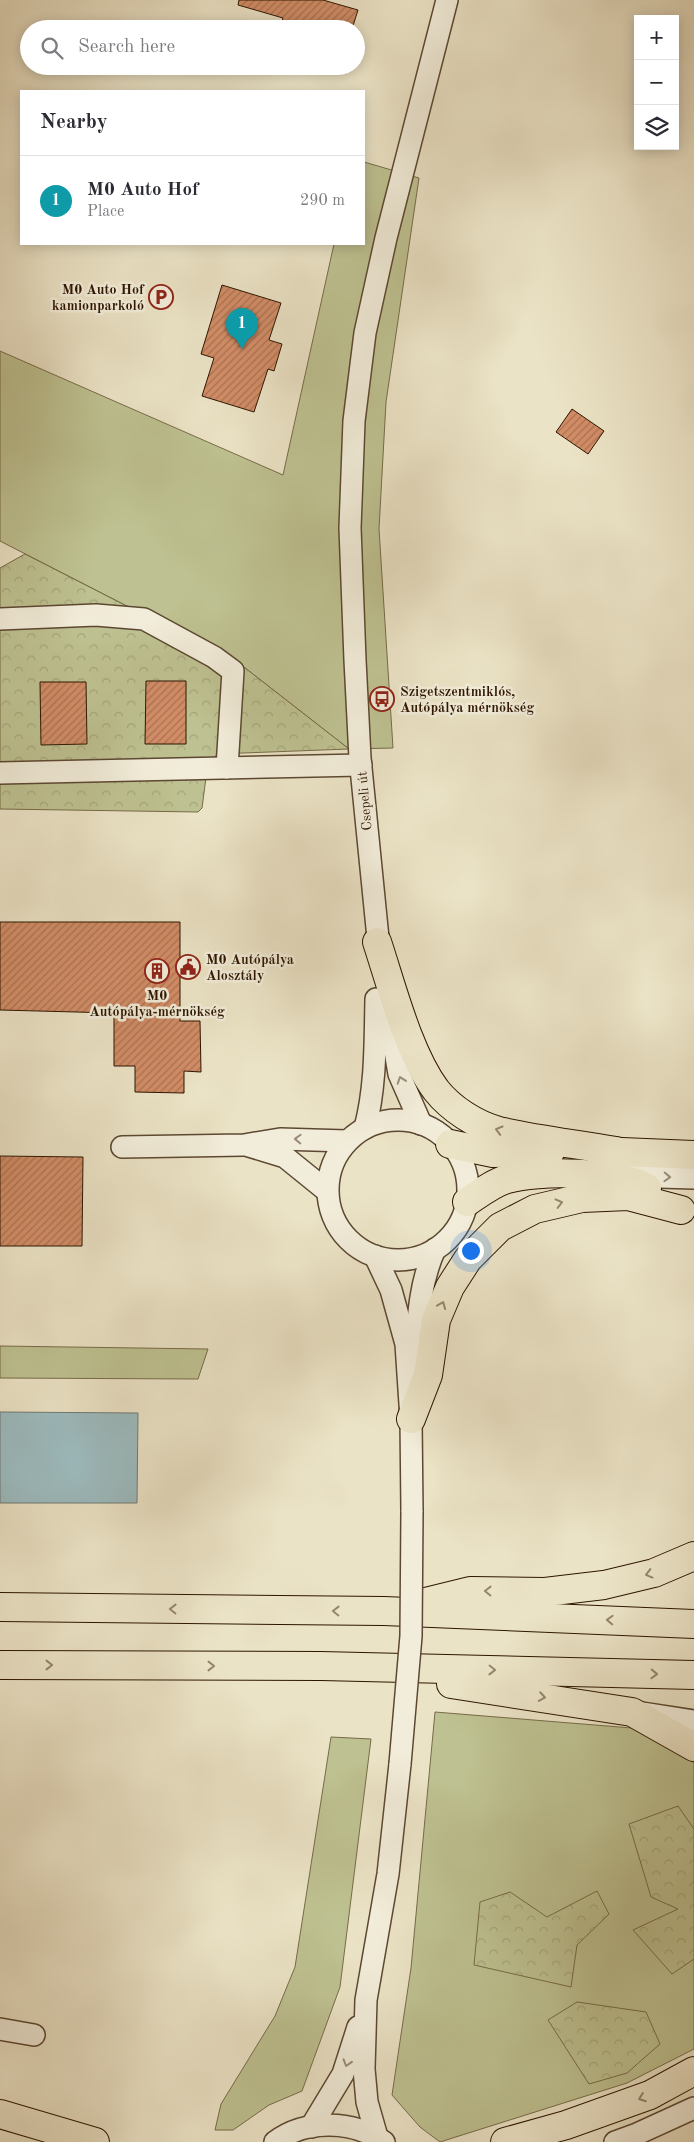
<!DOCTYPE html>
<html lang="en">
<head>
<meta charset="utf-8">
<style>
	body { margin:0; font-family:"Old Standard TT",serif; background:#f2f2f3; color:#2b2b33 }
	.controls { position:absolute; right:15px; top:15px; display:grid; overflow:hidden; border-radius:0px; box-shadow:0 2px 12px #0003 }
	.controls button { width:45px; height:45px; display:grid; place-items:center; padding:0; border:0; border-bottom:1px solid #e1e1e2; background:#fff; color:#2b2b33; font:25px sans-serif }
	.you { position:absolute; left:470px; top:1250px; width:18px; height:18px; margin:-12px; border:4px solid #fff; border-radius:50%; background:#1a73e8; box-shadow:0 0 0 8px #1a73e833 }
	.badge { display:grid; place-items:center; width:32px; height:32px; border-radius:50%; background:#111827; color:#fff; font-size:16px; font-weight:700 }
	.pin { position:absolute; translate:-50% -41px; filter:drop-shadow(0 1px 2px #0008) }
	.pin::after { content:''; position:absolute; top:26px; width:18px; height:15px; background:inherit; clip-path:polygon(0 0,100% 0,50% 100%) }
	.list { margin:0; padding:0; list-style:none }
	h2 { display:flex; justify-content:space-between; align-items:center; height:65px; margin:0; padding:0 20px; font-size:21px }
	h2 small { font-size:16px; font-weight:400; color:#7c7c81 }
	.list li { display:grid; grid-template-columns:32px 1fr auto; gap:15px; align-items:center; box-sizing:border-box; height:90px; padding:0 20px; border-top:1px solid #e1e1e2 }
	.list b { display:block; font-size:19px; white-space:nowrap }
	.list p { margin:0; font-size:16px; white-space:nowrap; color:#7c7c81 }
	.list em { font-size:16px; font-style:normal; color:#7c7c81 }
	.icon { flex:none; width:28px; height:28px; fill:none; stroke:currentColor; stroke-width:2; stroke-linecap:round; stroke-linejoin:round }
	.map { position:relative; flex:none; width:694px; height:2142px; overflow:hidden }
	.search { position:absolute; background:#fff; box-shadow:0 2px 12px #0003; left:20px; top:20px; width:345px; height:55px; display:flex; align-items:center; gap:12px; box-sizing:border-box; padding:0 18px; border-radius:28px; color:#7c7c81; font-size:19px }
	.panel { position:absolute; background:#fff; box-shadow:0 2px 12px #0003; left:20px; top:90px; width:345px; height:155px; border-radius:0px }
	.map>svg:first-child { display:block }
	.green { fill:#bec191; stroke:#766b48 }
	.forest { fill:url(#forest-crowns); stroke:#766b48 }
	.water { fill:#9cbbbf; stroke:#707973 }
	.building { fill:url(#building-hatch); stroke:#2d1500 }
	.lines { fill:none; stroke-linecap:round; stroke-linejoin:round }
	.minor-casing { stroke:#5c4832; stroke-width:24 }
	.major-casing { stroke:#2d1500; stroke-width:30 }
	.highway-casing { stroke:#2d1500; stroke-width:30 }
	.minor { stroke:#f2edda; stroke-width:21 }
	.major { stroke:#ebe3c6; stroke-width:28 }
	.highway { stroke:#ebe3c6; stroke-width:28 }
	.minor-bridge-casing { stroke:#5c4832; stroke-width:24; stroke-linecap:butt }
	.minor-bridge { stroke:#f2edda; stroke-width:21 }
	.oneway { stroke:#998c78 }
	.oneway2 { stroke:#96866d }
	.labels { text-anchor:middle; stroke-width:5; stroke-linejoin:round; paint-order:stroke }
	.poi-label { font-size:14px; font-weight:bold; fill:#2d1500; stroke:#f2edda; text-anchor:start }
	.street-label { font-size:14px; fill:#2d1500; stroke:#f2edda }
</style>
</head>
<body>
<div class="map">
<svg width="694" height="2142" viewBox="0 0 694 2142">
	<defs>
		<pattern id="forest-crowns" width="20" height="18" patternUnits="userSpaceOnUse" patternTransform="scale(1.25)"><rect width="20" height="18" fill="#bec191"/><path d="M2 6a3 3 0 1 1 6 0M12 15a3 3 0 1 1 6 0" fill="none" stroke="#a4a57b"/></pattern>
		<pattern id="building-hatch" width="6" height="6" patternUnits="userSpaceOnUse" patternTransform="scale(1.25)"><rect width="6" height="6" fill="#d28d67"/><path d="M-1 1l2-2M0 6l6-6M5 7l2-2" fill="none" stroke="#ab7252"/></pattern>
	</defs>
	<rect width="100%" height="100%" fill="#ebe3c6"/>
	<filter id="stains"><feTurbulence type="fractalNoise" baseFrequency=".004" numOctaves="4"/><feColorMatrix values="0 0 0 0 .2 0 0 0 0 .09 0 0 0 0 .02 0 0 0 .5 -.17"/></filter>
	<radialGradient id="worn" r=".72"><stop offset=".6" stop-color="#630" stop-opacity="0"/><stop offset="1" stop-color="#630" stop-opacity=".3"/></radialGradient>
	<g class="green">
		<path d="M364,162L419,178L386,402L379,529L393,748L349,749L240,664L0,541V351L283,475L334,244H364Z"/>
		<path d="M0,1346L208,1349L198,1379L0,1378Z"/>
		<path d="M435,1712L644,1729L694,1763V2049L627,2083L440,2142L420,2127L392,2095L411,1968Z"/>
		<path d="M331,1737L371,1739L340,1987L302,2091L269,2105L233,2130H215L221,2104L275,2016L295,1967Z"/>
	</g>
	<g class="forest">
		<path d="M25,554L240,664L349,749L217,754L207,770L202,808L198,812L0,809V568Z"/>
		<path d="M678,1806L694,1829V1959L672,1974L633,1930L678,1909L651,1897L629,1824Z"/>
		<path d="M597,1891L609,1914L577,1945L571,1987L474,1965L480,1902L510,1892L547,1917Z"/>
		<path d="M577,2002L646,2012L660,2044L627,2073L589,2084L548,2020Z"/>
	</g>
	<path class="water" d="M0,1412L138,1413L137,1503H0Z"/>
	<g class="building">
		<path d="M239,0H323L358,10L352,29H280L283,18L238,5Z"/>
		<path d="M222,285L281,303L269,340L282,344L274,371L268,369L254,412L202,396L214,358L201,354Z"/>
		<path d="M572,409L604,431L588,454L556,432Z"/>
		<path d="M146,681H186V744H145Z"/>
		<path d="M40,682H86L87,744L41,745Z"/>
		<path d="M0,922H180V1021H200L201,1072L184,1071V1093L135,1092V1066H114V1013L0,1010Z"/>
		<path d="M0,1156L83,1157L82,1246H0Z"/>
	</g>
	<g class="lines">
		<defs>
			<g id="minor">
				<path d="M0,619L96,615L144,619L214,657L233,671L227,768"/>
				<path d="M0,773L361,765"/>
				<path d="M380,958L360,758L355,660L350,528L354,421L365,333L386,238L447,0"/>
				<path d="M386,998L399,1074L421,1124"/>
				<circle cx="398" cy="1190" r="70"/>
				<path d="M365,1128C376,1087 375,1042 376,999"/>
				<path d="M249,1146L285,1157L327,1191"/>
				<path d="M122,1147L244,1145L280,1139L347,1141"/>
				<path d="M625,1176L694,1178"/>
				<path d="M375,1256L391,1290L406,1344L411,1419L412,1512"/>
				<path d="M415,1359C418,1321 419,1284 435,1249"/>
				<path d="M642,1713L694,1721"/>
				<path d="M0,2029L34,2035"/>
				<path d="M311,2127L343,2074L358,2027"/>
				<path d="M377,2137L367,2102L364,2069L366,2000L388,1874L400,1764"/>
				<path d="M275,2142C306,2119 353,2120 384,2142"/>
				<path d="M615,2142L637,2134L694,2108"/>
			</g>
			<path id="major" d="M0,2114L95,2142"/>
			<g id="highway">
				<path d="M377,942C392,987 408,1052 436,1090C451,1109 476,1125 499,1131C537,1140 577,1144 616,1151"/>
				<path d="M450,1144L493,1153L550,1152"/>
				<path d="M598,1151L694,1155"/>
				<path d="M467,1202C479,1194 493,1183 507,1179C538,1170 619,1171 647,1188"/>
				<path d="M411,1419L428,1375L436,1320L450,1287L468,1259L500,1227L535,1209L582,1198L628,1196L681,1210"/>
				<path d="M417,1604L470,1591L545,1592L604,1585L654,1573L694,1556"/>
				<path d="M0,1607L384,1611L694,1624"/>
				<path d="M0,1665L321,1666L694,1675"/>
				<path d="M451,1684L632,1712L694,1747"/>
				<path d="M505,2142L566,2125L650,2095L694,2071"/>
			</g>
		</defs>
		<use href="#minor" class="minor-casing"/>
		<use href="#major" class="major-casing"/>
		<use href="#highway" class="highway-casing"/>
		<use href="#minor" class="minor"/>
		<use href="#major" class="major"/>
		<use href="#highway" class="highway"/>
		<defs>
			<path id="minor-bridge" d="M400,1764L411,1636L412,1512"/>
		</defs>
		<use href="#minor-bridge" class="minor-bridge-casing"/>
		<use href="#minor-bridge" class="minor-bridge"/>
	</g>
	<defs><path id="oneway-chevron" d="M-2-3.5L2.5 0L-2 3.5" fill="none" stroke-width="1.6" stroke-linecap="round" stroke-linejoin="round" transform="scale(1.25)"/></defs>
	<g class="oneway">
		<use href="#oneway-chevron" transform="translate(401 1080) rotate(-109)"/>
		<use href="#oneway-chevron" transform="translate(298 1139) rotate(-178)"/>
		<use href="#oneway-chevron" transform="translate(667 1177) rotate(2)"/>
		<use href="#oneway-chevron" transform="translate(347 2063) rotate(107)"/>
	</g>
	<g class="oneway2">
		<use href="#oneway-chevron" transform="translate(499 1130) rotate(-164)"/>
		<use href="#oneway-chevron" transform="translate(559 1203) rotate(-14)"/>
		<use href="#oneway-chevron" transform="translate(442 1305) rotate(-68)"/>
		<use href="#oneway-chevron" transform="translate(649 1574) rotate(165)"/>
		<use href="#oneway-chevron" transform="translate(488 1591) rotate(-179)"/>
		<use href="#oneway-chevron" transform="translate(173 1609) rotate(-179)"/>
		<use href="#oneway-chevron" transform="translate(336 1611) rotate(-179)"/>
		<use href="#oneway-chevron" transform="translate(610 1620) rotate(-178)"/>
		<use href="#oneway-chevron" transform="translate(49 1665)"/>
		<use href="#oneway-chevron" transform="translate(211 1666)"/>
		<use href="#oneway-chevron" transform="translate(492 1670) rotate(1)"/>
		<use href="#oneway-chevron" transform="translate(654 1674) rotate(2)"/>
		<use href="#oneway-chevron" transform="translate(542 1697) rotate(9)"/>
		<use href="#oneway-chevron" transform="translate(642 2098) rotate(160)"/>
	</g>
	<defs>
		<symbol id="parking-ring" viewBox="-11 -11 22 22"><circle r="9.5" fill="#f2edda" stroke="#8f2418" stroke-width="1.5"/><path d="M-3.5-5.5H1a3.5 3.5 0 0 1 0 7H-1V5.5H-3.5ZM-1-3.4V-.6H.8a1.4 1.4 0 0 0 0-2.8Z" fill="#8f2418"/></symbol>
		<symbol id="bus-ring" viewBox="-11 -11 22 22"><circle r="9.5" fill="#f2edda" stroke="#8f2418" stroke-width="1.5"/><path d="M-5-6H5V4H4V6H2V4H-2V6H-4V4H-5ZM-3.5-4V0h7V-4ZM-3.5 1.2v1.5H-2V1.2ZM2 1.2v1.5H3.5V1.2Z" fill="#8f2418"/></symbol>
		<symbol id="civic-ring" viewBox="-11 -11 22 22"><circle r="9.5" fill="#f2edda" stroke="#8f2418" stroke-width="1.5"/><path d="M-.6-6.5H3V-4.5H.6V-3L4-1V1h2V6H-6V1h2V-1L-.6-3ZM-1.2 2.5V6h2.4V2.5Z" fill="#8f2418"/></symbol>
		<symbol id="building-ring" viewBox="-11 -11 22 22"><circle r="9.5" fill="#f2edda" stroke="#8f2418" stroke-width="1.5"/><path d="M-4-6H4V6H1V3H-1V6H-4ZM-2.5-4.3h1.7v1.8h-1.7ZM.8-4.3h1.7v1.8H.8ZM-2.5-1h1.7V.8h-1.7ZM.8-1h1.7V.8H.8Z" fill="#8f2418"/></symbol>
	</defs>
	<g fill-rule="evenodd">
		<use href="#parking-ring" x="147" y="283" width="28" height="28"/>
		<use href="#bus-ring" x="368" y="685" width="28" height="28"/>
		<use href="#civic-ring" x="174" y="953" width="28" height="28"/>
		<use href="#building-ring" x="143" y="957" width="28" height="28"/>
	</g>
	<g class="labels">
		<g class="poi-label">
			<text x="144" y="294" text-anchor="end">M0 Auto Hof<tspan x="144" dy="16">kamionparkoló</tspan></text>
			<text x="400" y="696">Szigetszentmiklós,<tspan x="400" dy="16">Autópálya mérnökség</tspan></text>
			<text x="206" y="964">M0 Autópálya<tspan x="206" dy="16">Alosztály</tspan></text>
			<text x="157" y="1000" text-anchor="middle">M0<tspan x="157" dy="16">Autópálya-mérnökség</tspan></text>
		</g>
		<g class="street-label">
			<text transform="translate(364 801) rotate(-95)" y="5">Csepeli út</text>
		</g>
	</g>
	<rect width="100%" height="100%" filter="url(#stains)"/>
	<rect width="100%" height="100%" fill="url(#worn)"/>
</svg>
<div class="controls">
<button>+</button>
<button>−</button>
<button><svg class="icon" aria-label="layers" viewBox="0 0 24 24"><path d="M12 4l9 5-9 5-9-5zM3 14l9 5 9-5"/></svg></button>
</div>
<div class="you"></div>
<div class="pin badge" style="left:242px;top:349px;background:#0f9aa8">1</div>
<div class="search"><svg class="icon" aria-label="search" viewBox="0 0 24 24"><circle cx="10" cy="10" r="6"/><path d="M15 15l6 6"/></svg>Search here</div>
<section class="panel">
<h2>Nearby<small></small></h2>
<ul class="list">
<li><span class="badge" style="background:#0f9aa8">1</span><div><b>M0 Auto Hof</b><p>Place</p></div><em>290 m</em></li>
</ul>
</section>
</div>
</body>
</html>
